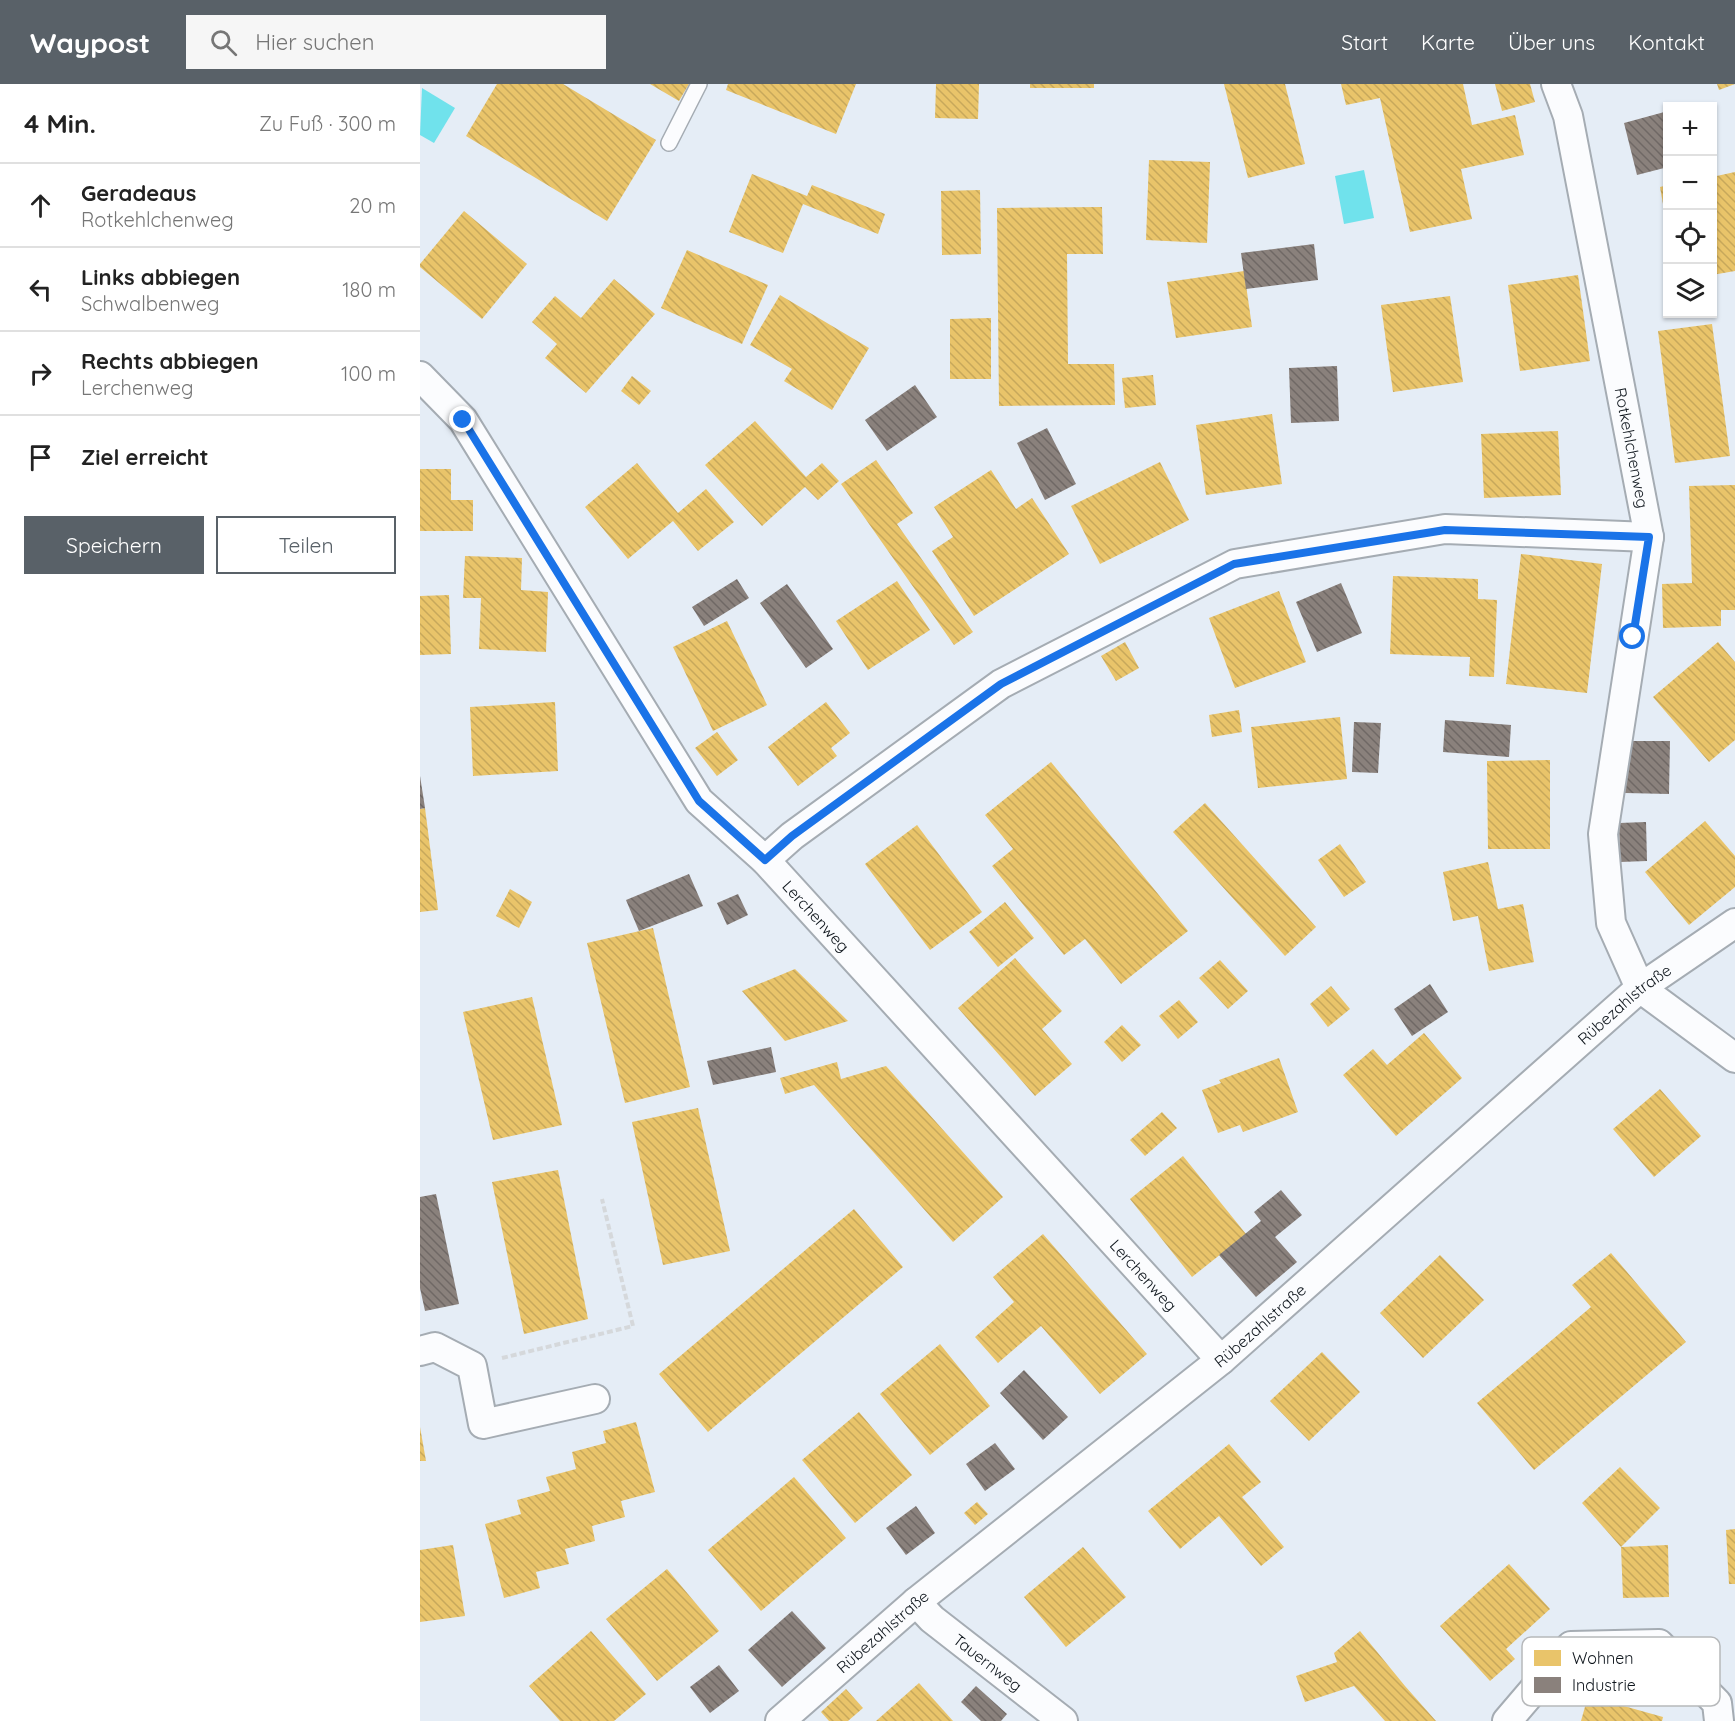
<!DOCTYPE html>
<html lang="de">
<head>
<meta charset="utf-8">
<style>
	body { margin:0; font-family:Quicksand,sans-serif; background:#f6f6f6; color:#222 }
	.controls { position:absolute; right:18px; top:18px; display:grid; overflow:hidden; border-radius:0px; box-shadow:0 2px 4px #0004 }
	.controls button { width:54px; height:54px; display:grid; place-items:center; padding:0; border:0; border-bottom:2px solid #e0e0e0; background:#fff; color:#222; font:30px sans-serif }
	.stop { position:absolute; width:18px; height:18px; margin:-14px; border:4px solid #1a73e8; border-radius:50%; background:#fff }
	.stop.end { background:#1a73e8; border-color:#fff; box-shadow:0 2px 6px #0008 }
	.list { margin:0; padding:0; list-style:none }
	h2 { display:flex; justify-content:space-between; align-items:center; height:78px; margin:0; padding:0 24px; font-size:26px }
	h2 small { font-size:20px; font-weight:400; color:#767676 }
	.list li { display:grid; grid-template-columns:39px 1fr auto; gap:18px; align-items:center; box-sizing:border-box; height:84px; padding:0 24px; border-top:2px solid #e0e0e0 }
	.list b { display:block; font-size:22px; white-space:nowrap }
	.list p { margin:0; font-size:20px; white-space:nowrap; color:#767676 }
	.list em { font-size:20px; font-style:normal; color:#767676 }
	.actions { display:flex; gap:12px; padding:18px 24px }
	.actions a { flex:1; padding:14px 0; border:2px solid #596168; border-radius:0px; text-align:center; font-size:21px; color:#596168 }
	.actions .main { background:#596168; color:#fff }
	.icon { flex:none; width:33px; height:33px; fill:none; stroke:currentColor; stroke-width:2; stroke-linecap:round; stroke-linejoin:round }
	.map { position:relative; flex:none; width:1315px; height:1637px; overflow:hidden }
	header { display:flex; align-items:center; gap:36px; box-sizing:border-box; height:84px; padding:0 30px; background:#596168; color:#fff }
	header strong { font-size:28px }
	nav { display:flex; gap:33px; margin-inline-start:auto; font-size:21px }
	.search { width:420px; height:54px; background:#f6f6f6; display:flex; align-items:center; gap:15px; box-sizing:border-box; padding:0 21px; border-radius:0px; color:#767676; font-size:22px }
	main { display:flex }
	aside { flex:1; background:#fff }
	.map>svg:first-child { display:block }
	.water { fill:#70e2ec }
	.homes { fill:url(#homes-back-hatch) }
	.industry { fill:url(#industry-back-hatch) }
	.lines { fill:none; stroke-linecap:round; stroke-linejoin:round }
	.service-casing { stroke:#a5acb3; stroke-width:18 }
	.minor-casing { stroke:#a5acb3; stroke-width:32 }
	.path { stroke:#d5d8db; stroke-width:4; stroke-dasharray:6 3; stroke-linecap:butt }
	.service { stroke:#fbfcfe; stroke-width:15 }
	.minor { stroke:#fbfcfe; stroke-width:28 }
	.route { stroke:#1a73e8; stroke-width:8 }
	.labels { text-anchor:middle; stroke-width:6; stroke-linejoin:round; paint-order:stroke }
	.street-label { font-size:16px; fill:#0e151c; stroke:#fff }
	.key { fill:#fff; stroke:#b7b9bb; stroke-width:1.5 }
	.key-label { font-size:16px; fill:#0e151c }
</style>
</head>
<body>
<header>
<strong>Waypost</strong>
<div class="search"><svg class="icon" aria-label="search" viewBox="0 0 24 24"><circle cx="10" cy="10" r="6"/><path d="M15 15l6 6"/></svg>Hier suchen</div>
<nav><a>Start</a><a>Karte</a><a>Über uns</a><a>Kontakt</a></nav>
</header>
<main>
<aside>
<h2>4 Min.<small>Zu Fuß · 300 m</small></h2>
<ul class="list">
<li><svg class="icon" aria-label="ahead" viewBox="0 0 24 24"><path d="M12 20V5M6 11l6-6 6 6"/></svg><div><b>Geradeaus</b><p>Rotkehlchenweg</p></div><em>20 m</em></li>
<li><svg class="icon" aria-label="left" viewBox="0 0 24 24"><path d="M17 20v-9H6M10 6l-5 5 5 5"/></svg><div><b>Links abbiegen</b><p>Schwalbenweg</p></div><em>180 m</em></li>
<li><svg class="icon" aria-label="right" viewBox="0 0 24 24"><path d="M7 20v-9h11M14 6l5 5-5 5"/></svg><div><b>Rechts abbiegen</b><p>Lerchenweg</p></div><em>100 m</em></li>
<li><svg class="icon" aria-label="arrive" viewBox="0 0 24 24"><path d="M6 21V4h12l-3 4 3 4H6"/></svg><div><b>Ziel erreicht</b></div></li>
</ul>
<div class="actions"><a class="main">Speichern</a><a>Teilen</a></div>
</aside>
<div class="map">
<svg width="1315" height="1637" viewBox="0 0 1315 1637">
	<defs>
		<pattern id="homes-back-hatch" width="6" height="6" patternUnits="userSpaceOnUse" patternTransform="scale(1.5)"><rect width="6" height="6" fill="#e9c46a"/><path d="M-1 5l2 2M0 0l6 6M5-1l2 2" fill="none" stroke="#c7a85b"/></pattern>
		<pattern id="industry-back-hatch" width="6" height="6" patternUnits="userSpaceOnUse" patternTransform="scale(1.5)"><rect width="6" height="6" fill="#8a817c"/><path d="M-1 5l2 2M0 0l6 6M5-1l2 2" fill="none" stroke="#6f6865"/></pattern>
	</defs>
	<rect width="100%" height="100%" fill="#e5edf6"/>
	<g class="water">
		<path d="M2,4L35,24L14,59L0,51Z"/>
		<path d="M944,86L954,134L924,140L915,92Z"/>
	</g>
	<g class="homes">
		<path d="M77,0H143L236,56L187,137L46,52Z"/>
		<path d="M230,0H269L259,17Z"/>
		<path d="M308,0H436L416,50L306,6Z"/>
		<path d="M516,0H559L558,35L515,34Z"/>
		<rect x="610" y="0" width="64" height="4"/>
		<path d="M804,0H865L885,80L828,94Z"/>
		<path d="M921,0H1043L1052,41L1095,31L1104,71L1041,85L1052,135L990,148L960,14L926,21Z"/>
		<path d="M1075,0H1110L1115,18L1082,27Z"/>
		<path d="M1297,0H1315L1299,6Z"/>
		<path d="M729,76L790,78L787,159L726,156Z"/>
		<path d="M1315,88V187L1292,191V93Z"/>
		<path d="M332,90L387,112L392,101L465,130L458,150L383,120L363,169L309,148Z"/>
		<path d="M1248,101V137H1246L1240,103Z"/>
		<path d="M560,106L561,170L522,171L521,107Z"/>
		<path d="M682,123L683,170H647L648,280H694L695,321L579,322L577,124Z"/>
		<path d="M44,127L107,180L62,235L0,183V180Z"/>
		<path d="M267,166L348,201L322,260L241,224Z"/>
		<path d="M824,187L832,243L756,254L747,198Z"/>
		<path d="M1158,191L1170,277L1100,287L1088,201Z"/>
		<path d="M194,195L235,230L166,309L125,274L137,260L112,238L135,212L161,234Z"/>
		<path d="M360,211L449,264L412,326L364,297L372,285L330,261Z"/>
		<path d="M1030,212L1043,298L973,308L961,221Z"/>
		<path d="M571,234V295H530V235Z"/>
		<path d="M1292,240L1310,372L1255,379L1238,247Z"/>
		<path d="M733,291L736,321L705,324L702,294Z"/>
		<path d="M212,292L231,307L219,321L201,307Z"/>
		<path d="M852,330L862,400L786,411L776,341Z"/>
		<path d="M335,337L386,393L402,379L419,397L398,416L385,403L342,442L285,381Z"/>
		<path d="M1138,347L1141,411L1064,414L1061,350Z"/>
		<path d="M456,376L493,429L477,440L553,548L534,561L421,400Z"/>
		<path d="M740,378L769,436L680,480L651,422Z"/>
		<path d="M217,379L258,429L286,405L314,438L278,467L253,437L208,475L165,423Z"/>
		<path d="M0,385H31V416H53V447H0Z"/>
		<path d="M571,386L596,425L612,414L649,470L554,532L512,467L533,453L514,423Z"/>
		<path d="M1315,401V526H1301V542L1243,544L1242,500L1272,499L1269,402Z"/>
		<path d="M1101,470L1182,480L1167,609L1086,600Z"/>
		<path d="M45,472L102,474L101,506L128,508L126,568L59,565L61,514H43Z"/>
		<path d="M973,492L1058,495V515L1077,516L1074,593L1049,592L1050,573L970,570Z"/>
		<path d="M477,497L510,546L448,586L416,537Z"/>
		<path d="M859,507L886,578L815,604L789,534Z"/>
		<path d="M29,511L31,570L0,571V512Z"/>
		<path d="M307,537L347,621L293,647L253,563Z"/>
		<path d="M705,558L719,584L696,597L681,572Z"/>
		<path d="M1298,558L1315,578V656L1289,678L1233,613Z"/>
		<path d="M135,618L138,687L53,692L50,623Z"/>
		<path d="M406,618L430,649L411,664L417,672L378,702L348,663Z"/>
		<path d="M819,626L822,648L792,653L789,631Z"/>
		<path d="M920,633L927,695L838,704L831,643Z"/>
		<path d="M297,648L318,676L297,692L275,664Z"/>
		<path d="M1130,676V765H1068L1067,677Z"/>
		<path d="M631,678L768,847L701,900L665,855L644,871L572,782L593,765L565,731Z"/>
		<path d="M785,719L896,843L865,872L753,748Z"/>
		<path d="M5,724L18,826L0,828V725Z"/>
		<path d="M1285,737L1315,772V803L1269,841L1225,788Z"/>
		<path d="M497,741L562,828L510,866L445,780Z"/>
		<path d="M920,760L946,798L924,813L898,776Z"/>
		<path d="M1068,778L1078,825L1103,820L1114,878L1069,887L1058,832L1033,837L1023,788Z"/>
		<path d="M90,805L112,818L99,844L76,832Z"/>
		<path d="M585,818L614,854L578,883L549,848Z"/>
		<path d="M233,844L270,1003L205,1019L167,859Z"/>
		<path d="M595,874L642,927L622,945L652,980L615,1012L538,924Z"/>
		<path d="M800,876L828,907L808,925L779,894Z"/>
		<path d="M375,885L428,937L365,957L322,907Z"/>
		<path d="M911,902L930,925L908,943L890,920Z"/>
		<path d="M112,913L142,1041L73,1056L43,928Z"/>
		<path d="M759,916L778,938L758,955L739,932Z"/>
		<path d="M702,941L721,961L702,978L684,958Z"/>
		<path d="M1004,949L1042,994L976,1052L923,991L953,965L967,981Z"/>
		<path d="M859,974L878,1028L823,1048L820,1041L798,1049L782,1006L801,999L799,996Z"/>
		<path d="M417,978L421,995L466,982L583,1113L533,1158L394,1001L365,1010L360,994Z"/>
		<path d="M1240,1005L1281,1052L1234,1093L1193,1045Z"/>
		<path d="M278,1024L310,1167L243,1181L212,1038Z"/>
		<path d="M742,1028L757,1044L725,1072L710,1056Z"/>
		<path d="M763,1072L826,1150L772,1193L710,1115Z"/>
		<path d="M138,1086L168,1235L104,1250L72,1098Z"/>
		<path d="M434,1125L483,1183L288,1348L239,1290Z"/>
		<path d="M623,1150L727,1270L680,1310L621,1242L578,1279L555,1253L594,1218L573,1193Z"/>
		<path d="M1191,1169L1266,1258L1114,1386L1057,1319L1171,1223L1152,1201Z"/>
		<path d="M1020,1171L1064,1216L1003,1274L960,1229Z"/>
		<path d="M520,1260L570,1322L510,1371L460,1310Z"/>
		<path d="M902,1268L940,1308L889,1357L850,1317Z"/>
		<path d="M439,1328L492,1391L435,1439L382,1376Z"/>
		<path d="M216,1338L235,1408L201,1417L205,1433L172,1442L175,1457L145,1465L149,1480L116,1488L120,1504L84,1514L65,1440L101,1430L97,1416L130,1407L126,1393L156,1385L152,1368L186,1359L183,1347Z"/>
		<path d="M0,1343L6,1377H0Z"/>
		<path d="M809,1360L841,1398L822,1413L864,1463L841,1482L799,1432L760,1465L728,1427Z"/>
		<path d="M1200,1383L1240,1424L1201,1463L1162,1419Z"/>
		<path d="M374,1393L426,1454L341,1527L288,1466Z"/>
		<path d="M557,1418L568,1430L555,1441L544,1429Z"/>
		<path d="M1315,1445V1500H1309L1306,1446Z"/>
		<path d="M33,1461L45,1532L0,1538V1466Z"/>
		<path d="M1248,1461L1249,1513L1203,1514L1201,1463Z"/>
		<path d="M663,1463L706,1513L646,1563L604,1513Z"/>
		<path d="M1089,1480L1130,1525L1086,1565L1095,1575L1070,1597L1020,1542Z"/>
		<path d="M247,1485L299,1547L237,1597L186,1535Z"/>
		<path d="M171,1547L226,1610L194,1637H140L109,1602Z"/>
		<path d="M940,1547L985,1602L1016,1637H965L934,1602L885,1618L876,1592L917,1578L914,1569Z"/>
		<path d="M499,1599L533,1637H456Z"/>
		<path d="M426,1605L443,1624L428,1637H409L401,1628Z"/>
		<path d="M1168,1612L1243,1633L1242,1637H1161Z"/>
	</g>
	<g class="industry">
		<path d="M1248,27V83L1217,91L1204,39Z"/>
		<path d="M894,160L898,196L826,205L821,169Z"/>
		<path d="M917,282L919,337L871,339L869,284Z"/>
		<path d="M495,301L517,333L467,367L445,336Z"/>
		<path d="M627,344L656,400L625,416L597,359Z"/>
		<path d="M317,495L329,514L284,542L272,523Z"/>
		<path d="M921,499L942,549L897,568L876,518Z"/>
		<path d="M367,500L413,565L386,584L340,519Z"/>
		<path d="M1025,636L1091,641L1089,673L1023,668Z"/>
		<path d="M934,638L961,639L958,689L932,688Z"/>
		<path d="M1206,657H1250L1249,710L1205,709Z"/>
		<path d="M0,692L5,724L0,725Z"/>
		<path d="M1226,738L1227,777L1200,778L1199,739Z"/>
		<path d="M269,790L283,822L219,847L206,816Z"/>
		<path d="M318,810L328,831L307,841L297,819Z"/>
		<path d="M1010,900L1028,928L992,952L974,925Z"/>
		<path d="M351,963L356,988L293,1001L287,977Z"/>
		<path d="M861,1106L882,1131L855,1153L877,1178L836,1213L799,1171L841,1137L834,1128Z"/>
		<path d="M16,1110L39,1220L5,1227L0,1204V1113Z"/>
		<path d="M604,1286L648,1333L623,1356L580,1309Z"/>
		<path d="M575,1359L595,1385L565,1407L546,1380Z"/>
		<path d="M496,1422L515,1449L486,1471L466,1444Z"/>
		<path d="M372,1527L406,1564L362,1603L328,1566Z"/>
		<path d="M299,1581L319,1607L290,1629L270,1603Z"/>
		<path d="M556,1602L587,1630L581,1637H561L541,1618Z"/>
	</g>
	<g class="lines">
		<defs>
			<path id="service" d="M249,59L279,0"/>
			<g id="minor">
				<path id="s1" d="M1136,0L1148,32L1229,453L1183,750L1191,839L1220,904L1315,974"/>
				<path id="s2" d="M0,292L43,336L279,717L345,776L801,1276"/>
				<path d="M345,776L372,752L581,600L815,480L1025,445L1229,453"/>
				<path d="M0,1267L15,1263L52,1282L63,1340L175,1315"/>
				<path id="s3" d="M496,1518L512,1535L643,1637"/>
				<path id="s4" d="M360,1637L496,1518L801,1276L1220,904L1315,839"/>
				<path d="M1087,1637L1151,1562L1239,1560L1297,1619L1299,1637"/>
			</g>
		</defs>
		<use href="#service" class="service-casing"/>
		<use href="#minor" class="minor-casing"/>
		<path class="path" d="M82,1274L213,1242L182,1115"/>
		<use href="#service" class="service"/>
		<use href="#minor" class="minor"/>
	</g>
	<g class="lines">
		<path class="route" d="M43,336L279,717L345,776L372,752L581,600L814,480L1025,446L1229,453L1213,553"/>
	</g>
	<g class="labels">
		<g class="street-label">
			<text dy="6" stroke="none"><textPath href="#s1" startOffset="372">Rotkehlchenweg</textPath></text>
			<text dy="6" stroke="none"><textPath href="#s2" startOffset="674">Lerchenweg</textPath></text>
			<text dy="6" stroke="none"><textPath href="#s4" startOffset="1108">Rübezahlstraße</textPath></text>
			<text dy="6" stroke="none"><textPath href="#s2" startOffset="1160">Lerchenweg</textPath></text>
			<text dy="6" stroke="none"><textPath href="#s4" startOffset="622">Rübezahlstraße</textPath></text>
			<text dy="6" stroke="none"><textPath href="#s4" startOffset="136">Rübezahlstraße</textPath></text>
			<text dy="6" stroke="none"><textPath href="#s3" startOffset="94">Tauernweg</textPath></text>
		</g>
	</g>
	<rect x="1102" y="1553" width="198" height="69" rx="9" class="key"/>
	<rect x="1114" y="1566" width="27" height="16" fill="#e9c46a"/>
	<rect x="1114" y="1593" width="27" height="16" fill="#8a817c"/>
	<g class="key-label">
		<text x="1152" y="1580">Wohnen</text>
		<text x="1152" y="1607">Industrie</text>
	</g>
</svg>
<div class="controls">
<button>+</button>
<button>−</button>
<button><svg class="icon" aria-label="locate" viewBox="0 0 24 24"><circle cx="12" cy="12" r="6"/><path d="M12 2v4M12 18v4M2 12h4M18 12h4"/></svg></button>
<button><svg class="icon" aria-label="layers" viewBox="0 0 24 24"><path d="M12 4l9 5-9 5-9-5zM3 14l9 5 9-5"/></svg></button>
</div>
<div class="stop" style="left:1213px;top:553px"></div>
<div class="stop end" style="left:43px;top:336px"></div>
</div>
</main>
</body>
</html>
